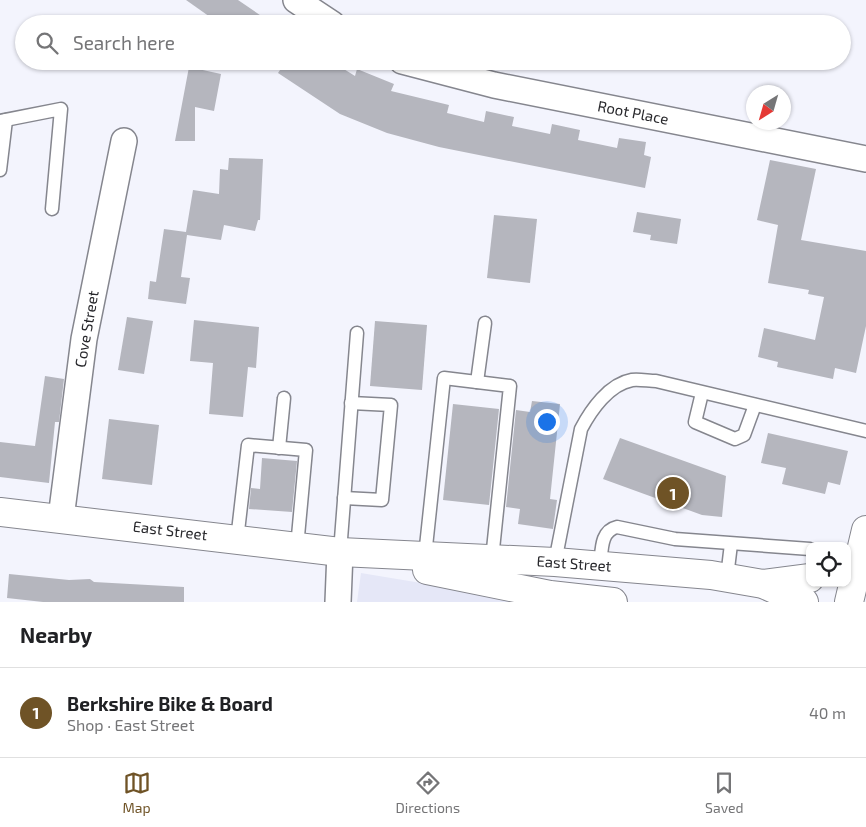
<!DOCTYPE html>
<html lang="en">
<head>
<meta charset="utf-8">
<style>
	body { margin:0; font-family:"Exo 2",sans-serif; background:#f6f6f6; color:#202124 }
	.controls { position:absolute; right:15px; bottom:15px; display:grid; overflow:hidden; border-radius:10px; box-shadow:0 1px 4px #0004 }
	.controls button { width:45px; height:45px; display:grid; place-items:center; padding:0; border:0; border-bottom:1px solid #e0e0e0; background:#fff; color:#202124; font:25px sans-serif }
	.compass { position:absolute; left:746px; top:85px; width:45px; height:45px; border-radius:50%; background:#fff; box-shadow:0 1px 4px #0004; rotate:217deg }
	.you { position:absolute; left:546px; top:421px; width:18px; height:18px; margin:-12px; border:4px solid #fff; border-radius:50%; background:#1a73e8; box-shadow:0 0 0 8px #1a73e833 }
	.badge { display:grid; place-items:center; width:32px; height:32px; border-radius:50%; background:#6f5326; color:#fff; font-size:16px; font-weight:700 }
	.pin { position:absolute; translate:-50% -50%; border:2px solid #fff; box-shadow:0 1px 5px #0006 }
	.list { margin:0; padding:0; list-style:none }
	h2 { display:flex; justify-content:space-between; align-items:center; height:65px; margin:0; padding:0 20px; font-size:21px }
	h2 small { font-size:16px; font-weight:400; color:#757577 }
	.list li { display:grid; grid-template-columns:32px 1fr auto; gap:15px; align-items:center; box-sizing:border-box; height:90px; padding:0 20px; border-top:1px solid #e0e0e0 }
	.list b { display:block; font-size:19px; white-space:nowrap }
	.list p { margin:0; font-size:16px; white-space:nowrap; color:#757577 }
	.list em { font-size:16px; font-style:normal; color:#757577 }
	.icon { flex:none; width:28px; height:28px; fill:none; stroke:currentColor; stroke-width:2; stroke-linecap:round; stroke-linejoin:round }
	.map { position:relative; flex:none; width:866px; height:602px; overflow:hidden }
	.search { position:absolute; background:#fff; box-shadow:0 1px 4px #0004; left:15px; right:15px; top:15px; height:55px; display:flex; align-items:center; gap:12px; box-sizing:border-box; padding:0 18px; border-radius:28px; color:#757577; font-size:19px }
	.sheet { height:155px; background:#fff }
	nav { display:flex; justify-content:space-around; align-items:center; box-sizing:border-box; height:70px; border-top:1px solid #e0e0e0; background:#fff; font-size:14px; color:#757577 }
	nav a { display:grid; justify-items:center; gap:2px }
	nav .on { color:#6f5326 }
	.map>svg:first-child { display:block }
	.built { fill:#e5e7f7 }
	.building { fill:#b5b6be }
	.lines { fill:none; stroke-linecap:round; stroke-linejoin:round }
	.service-casing { stroke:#85868e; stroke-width:15 }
	.minor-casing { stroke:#85868e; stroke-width:28 }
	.tertiary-casing { stroke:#85868e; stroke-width:30 }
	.trunk-casing { stroke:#85868e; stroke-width:30 }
	.service { stroke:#fff; stroke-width:12 }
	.minor { stroke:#fff; stroke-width:25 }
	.tertiary { stroke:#fff; stroke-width:28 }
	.trunk { stroke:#fff; stroke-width:28 }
	.labels { text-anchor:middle; stroke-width:5; stroke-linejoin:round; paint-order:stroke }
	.street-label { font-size:15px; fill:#28282c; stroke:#fff }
</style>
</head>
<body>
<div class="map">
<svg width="866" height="602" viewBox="0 0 866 602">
	<rect width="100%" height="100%" fill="#f3f4fd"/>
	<path class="built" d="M361,573L535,602H357Z"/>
	<g class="building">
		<path d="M186,0H238L273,24H220Z"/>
		<path d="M286,61H331L355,76L357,69L394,84L391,91L449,105L447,113L484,122L486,111L514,117L512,126L550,134L552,124L580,130L578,140L598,144L617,148L619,138L646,142L644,155L651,157L645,188L439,147L387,133L340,114L278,73Z"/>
		<path d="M189,67L221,74L214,111L195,107V141H175Z"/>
		<path d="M229,158L263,159L260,220H258L255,231L224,225L221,240L187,235L181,277L190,278L186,304L148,299L150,281L156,282L164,229L186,232L193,190L219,194L220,169L228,170Z"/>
		<path d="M770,160L816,169L801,240L866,251V326L856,373L835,368L833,379L777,367L778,362L758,357L764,328L815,340L824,297L808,294L809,290L768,283L778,225L757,220Z"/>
		<path d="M637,212L681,219L677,244L650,240L651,235L633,232Z"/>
		<path d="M494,215L537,219L530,283L487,278Z"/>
		<path d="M127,317L153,321L144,374L118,370Z"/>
		<path d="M194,320L259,327L256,368L248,367L243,417L209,414L213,363L190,361Z"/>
		<path d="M375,321L427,325L422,390L370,386Z"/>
		<path d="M45,376L64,379L59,422H55L49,483L0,477V442L35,446Z"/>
		<path d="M532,401L560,404L550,499L557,500L553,529L518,524L520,509L506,507L516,410L530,412Z"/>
		<path d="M453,404L499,409L489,505L443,500Z"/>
		<path d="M109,419L159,425L152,485L102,479Z"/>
		<path d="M768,433L848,451L840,485L828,482L825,494L782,484L786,468L761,463Z"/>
		<path d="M620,438L726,476L722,517L702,515L603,479Z"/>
		<path d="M262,458L297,461L292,512L249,509L251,488L260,489Z"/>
		<path d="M9,574L69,580L90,579L94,582L184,587V602H43L7,598Z"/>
	</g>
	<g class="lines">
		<defs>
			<g id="service">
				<path d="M0,121L61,109L52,209"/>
				<path d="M0,170L6,120"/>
				<path d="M477,382L485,323"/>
				<path d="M702,393L695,422L735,439L744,435L755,405"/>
				<path d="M279,448L284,398"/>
				<path d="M344,498L382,500L391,405L351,403"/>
				<path d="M237,540L248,445L306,450L297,547"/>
				<path d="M340,552L357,333"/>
				<path d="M425,556L444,378L510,386L492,559"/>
				<path d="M555,562L581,429C591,410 609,384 632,380C639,379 649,381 656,381L866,431"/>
				<path d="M600,566C602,551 600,531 617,527L675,539L810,549"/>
				<path d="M727,577L731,544"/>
			</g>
			<g id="minor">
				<path d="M296,0L332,24"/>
				<path d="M402,61L494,85L866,159"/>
				<path d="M61,518L84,339L124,141"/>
				<path d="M338,602L340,552"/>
			</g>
			<g id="tertiary">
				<path d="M763,584L810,578"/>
				<path d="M849,602L866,530"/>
			</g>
			<g id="trunk">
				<path d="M0,512L340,552L555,562L711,575L763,584L804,602"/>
				<path d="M427,570L550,595L613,602"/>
			</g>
		</defs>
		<use href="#service" class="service-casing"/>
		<use href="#minor" class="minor-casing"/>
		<use href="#tertiary" class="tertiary-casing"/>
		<use href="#trunk" class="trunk-casing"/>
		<use href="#service" class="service"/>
		<use href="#minor" class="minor"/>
		<use href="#tertiary" class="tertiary"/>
		<use href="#trunk" class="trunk"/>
	</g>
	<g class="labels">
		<g class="street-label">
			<text transform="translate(633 113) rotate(11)" y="5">Root Place</text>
			<text transform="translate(87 329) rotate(-80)" y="5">Cove Street</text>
			<text transform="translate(170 531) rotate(7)" y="5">East Street</text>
			<text transform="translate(574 564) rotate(4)" y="5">East Street</text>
		</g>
	</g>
</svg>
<div class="controls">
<button><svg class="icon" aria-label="locate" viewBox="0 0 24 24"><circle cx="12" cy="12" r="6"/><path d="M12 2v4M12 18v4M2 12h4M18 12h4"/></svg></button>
</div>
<svg class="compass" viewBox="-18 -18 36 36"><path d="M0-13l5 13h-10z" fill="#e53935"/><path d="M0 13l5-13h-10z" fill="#757577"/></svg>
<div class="you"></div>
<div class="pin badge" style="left:673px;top:493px">1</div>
<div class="search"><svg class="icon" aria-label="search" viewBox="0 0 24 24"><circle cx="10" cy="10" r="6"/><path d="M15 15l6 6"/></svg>Search here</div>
</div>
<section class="sheet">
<h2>Nearby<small></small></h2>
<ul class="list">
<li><span class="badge">1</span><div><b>Berkshire Bike &amp; Board</b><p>Shop · East Street</p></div><em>40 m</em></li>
</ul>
</section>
<nav>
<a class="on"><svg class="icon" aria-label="map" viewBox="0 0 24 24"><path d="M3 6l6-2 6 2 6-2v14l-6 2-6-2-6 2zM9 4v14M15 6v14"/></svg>Map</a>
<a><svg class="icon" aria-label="directions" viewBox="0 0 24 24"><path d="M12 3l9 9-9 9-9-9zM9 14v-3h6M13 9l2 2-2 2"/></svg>Directions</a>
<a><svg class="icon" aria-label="saved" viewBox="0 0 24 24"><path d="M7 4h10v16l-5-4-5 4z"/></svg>Saved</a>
</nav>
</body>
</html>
